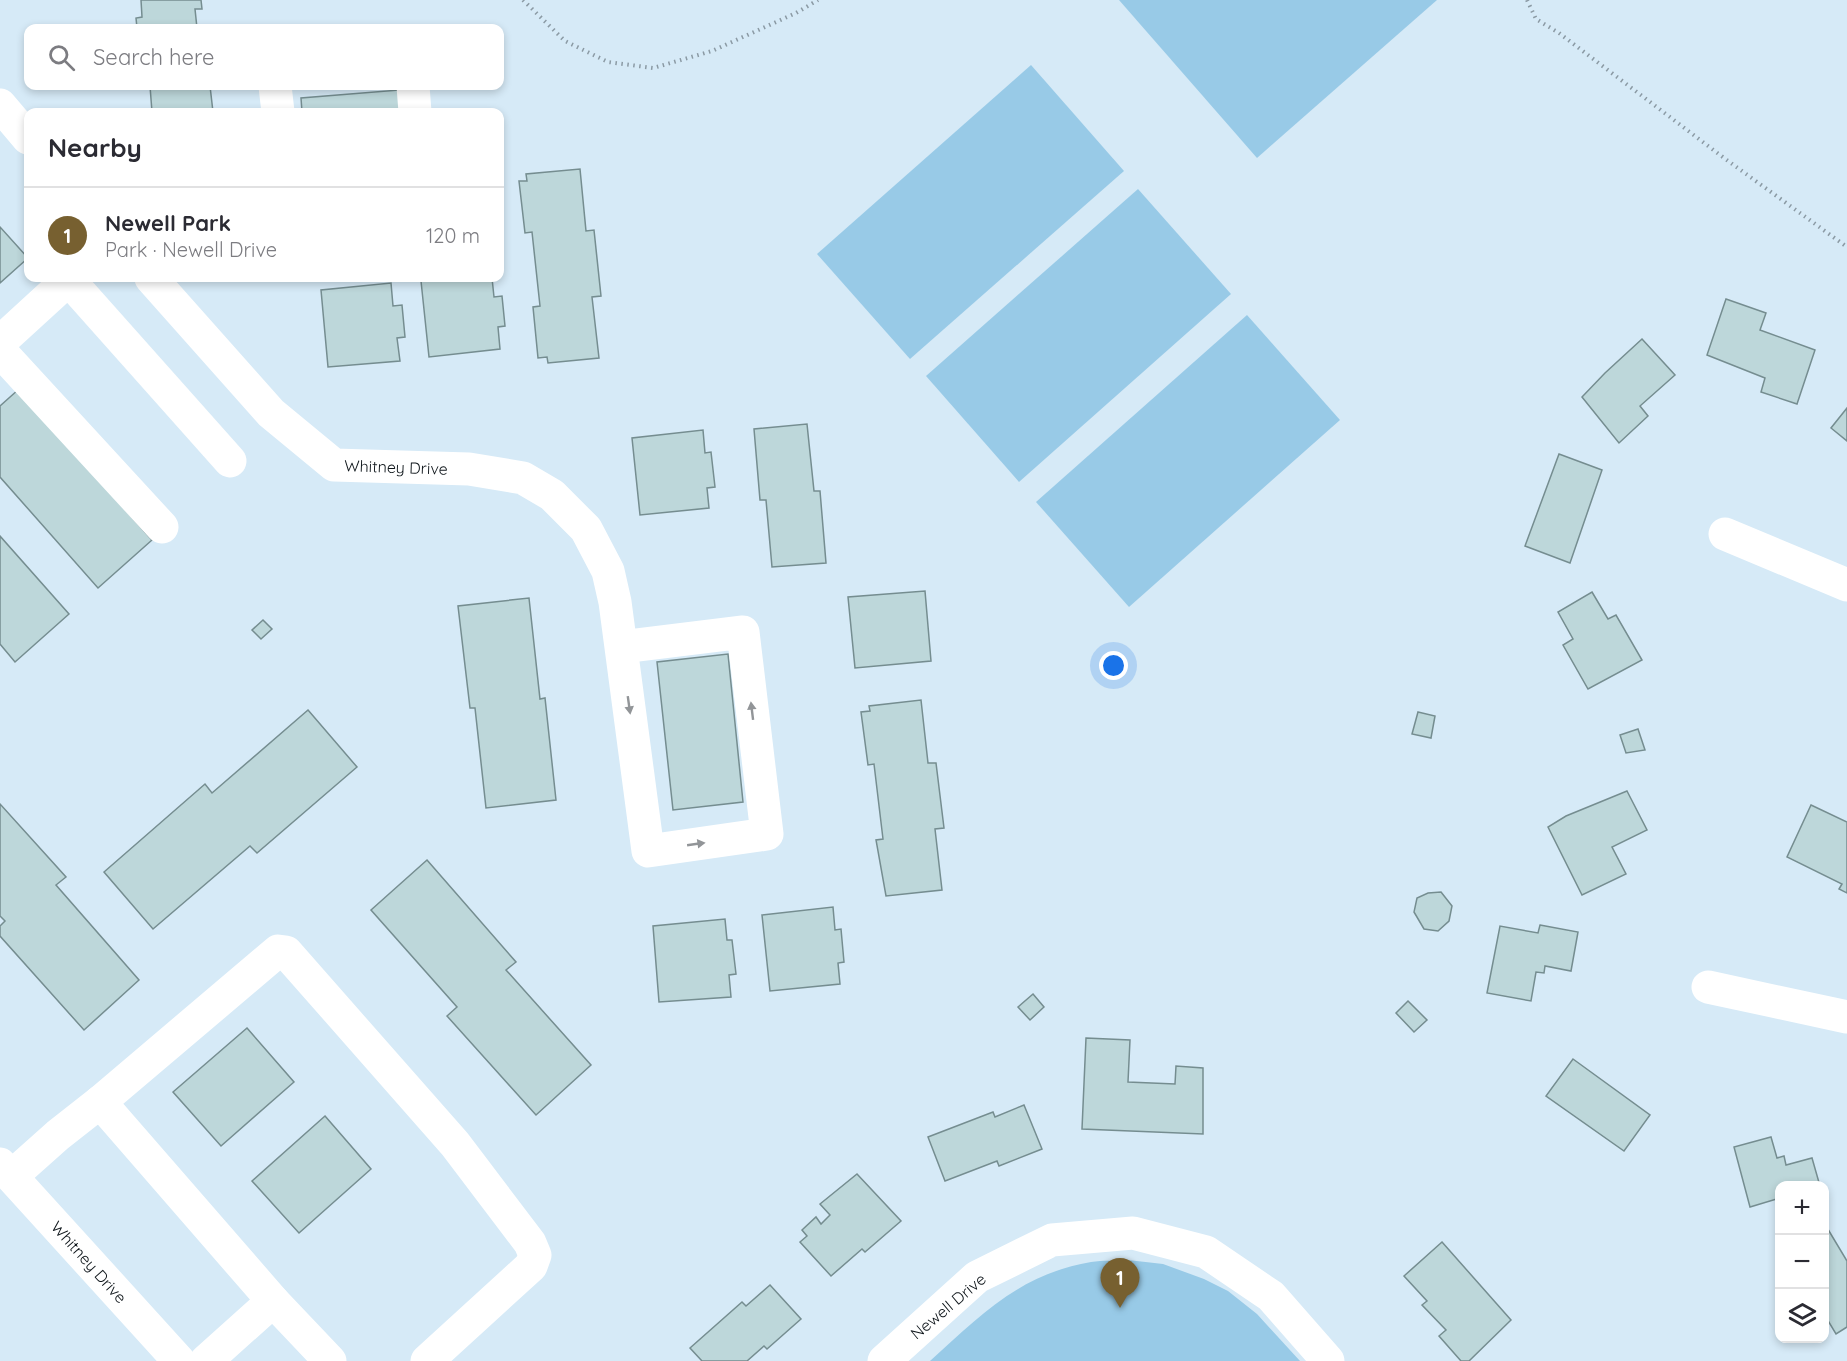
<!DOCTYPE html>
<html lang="en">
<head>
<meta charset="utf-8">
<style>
	body { margin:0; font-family:Quicksand,sans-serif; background:#f2f2f3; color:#2b2b33 }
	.controls { position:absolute; right:18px; bottom:18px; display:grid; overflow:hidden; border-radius:12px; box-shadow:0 3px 9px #0003 }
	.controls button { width:54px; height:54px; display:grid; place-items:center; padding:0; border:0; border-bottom:2px solid #e1e1e2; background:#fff; color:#2b2b33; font:30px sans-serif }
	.you { position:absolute; left:1114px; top:666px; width:21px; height:21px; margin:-15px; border:4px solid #fff; border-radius:50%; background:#1a73e8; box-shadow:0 0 0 9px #1a73e833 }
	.badge { display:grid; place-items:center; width:39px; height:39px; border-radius:50%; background:#776030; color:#fff; font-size:20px; font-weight:700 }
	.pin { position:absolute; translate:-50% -50px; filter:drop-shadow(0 2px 3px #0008) }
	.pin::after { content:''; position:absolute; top:32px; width:21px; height:18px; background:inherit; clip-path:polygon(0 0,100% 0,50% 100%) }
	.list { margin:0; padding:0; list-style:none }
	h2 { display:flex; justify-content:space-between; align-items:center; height:78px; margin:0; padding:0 24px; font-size:26px }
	h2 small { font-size:20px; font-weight:400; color:#7c7c81 }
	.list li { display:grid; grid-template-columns:39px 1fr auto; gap:18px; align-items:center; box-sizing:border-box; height:96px; padding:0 24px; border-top:2px solid #e1e1e2 }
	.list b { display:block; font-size:22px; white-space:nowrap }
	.list p { margin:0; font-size:20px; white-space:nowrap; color:#7c7c81 }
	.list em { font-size:20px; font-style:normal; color:#7c7c81 }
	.icon { flex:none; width:33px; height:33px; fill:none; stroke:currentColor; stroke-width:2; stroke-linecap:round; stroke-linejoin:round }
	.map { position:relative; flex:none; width:1847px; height:1361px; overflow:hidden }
	.search { position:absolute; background:#fff; box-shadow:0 3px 9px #0003; left:24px; top:24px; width:480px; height:66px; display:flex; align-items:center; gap:15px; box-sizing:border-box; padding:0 21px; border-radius:12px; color:#7c7c81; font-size:22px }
	.panel { position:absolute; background:#fff; box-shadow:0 3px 9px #0003; left:24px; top:108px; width:480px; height:174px; border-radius:12px }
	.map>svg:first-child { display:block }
	.green { fill:#98cae7 }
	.building { fill:#bdd7da; stroke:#758d90; stroke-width:1.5 }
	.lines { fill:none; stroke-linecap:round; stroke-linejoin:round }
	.path { stroke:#8b9aa4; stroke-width:4; stroke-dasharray:1.5 4.5; stroke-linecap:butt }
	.minor { stroke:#fff; stroke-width:33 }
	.oneway { fill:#929598 }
	.labels { text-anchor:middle; stroke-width:5; stroke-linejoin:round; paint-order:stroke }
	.street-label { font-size:16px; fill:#0d1419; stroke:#fff }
</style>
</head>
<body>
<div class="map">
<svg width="1847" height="1361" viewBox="0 0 1847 1361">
	<rect width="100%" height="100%" fill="#d6eaf7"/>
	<g class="green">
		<path d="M1119,0H1437L1257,158Z"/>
		<path d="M1031,65L1124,171L910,359L817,254Z"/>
		<path d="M1138,189L1231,294L1019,482L926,376Z"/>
		<path d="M1247,315L1340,420L1129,607L1036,502Z"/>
		<path d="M1128,1260L1163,1264L1204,1279L1228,1291L1257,1314L1300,1361H930C981,1315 1020,1274 1091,1262C1103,1260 1116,1261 1128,1260Z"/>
	</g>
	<g class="building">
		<path d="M141,0H201L202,9H195L197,28H137L136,18L142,17Z"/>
		<path d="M150,86H210L213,112H152Z"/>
		<path d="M399,90L401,112H302L301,98Z"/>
		<path d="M580,169L586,231L594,230L601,296L592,297L599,358L548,363L547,357L538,358L533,307L540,306L532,232L525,233L519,181H527L526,174Z"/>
		<path d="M0,227L28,258L0,283Z"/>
		<path d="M451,278H492L494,297L502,296L505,326L498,327L500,349L429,357L421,281Z"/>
		<path d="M391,283L393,306L402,305L405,337L397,338L400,361L328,367L321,290Z"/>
		<path d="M1726,299L1766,313L1760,330L1815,350L1797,404L1761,392L1765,378L1707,355Z"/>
		<path d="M1642,339L1675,375L1640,406L1648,416L1619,443L1582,397L1605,373Z"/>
		<path d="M19,389L152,540L98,588L0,477V406Z"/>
		<path d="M1847,408V441L1831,428Z"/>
		<path d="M807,424L814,491H820L826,563L772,567L766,500H760L754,429Z"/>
		<path d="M703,430L705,453L711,452L715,487L707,488L709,508L640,515L632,438Z"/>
		<path d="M1559,454L1602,470L1570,563L1525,546Z"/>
		<path d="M0,536L69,614L15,662L0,644Z"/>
		<path d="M925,591L931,661L855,668L848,597Z"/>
		<path d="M1592,592L1608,619L1616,615L1642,660L1588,689L1563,645L1573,639L1558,612Z"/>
		<path d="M529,598L540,699L545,698L556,800L486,808L475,708H470L458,606Z"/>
		<path d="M263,620L272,629L261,639L252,630Z"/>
		<path d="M728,654L743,802L673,810L657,662Z"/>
		<path d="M921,700L928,763H936L944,828L935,829L942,890L886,896L876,840L883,839L874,764L868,765L861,712L870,711L869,706Z"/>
		<path d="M308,710L357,767L257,853L250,846L153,929L104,872L205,784L212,793Z"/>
		<path d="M1418,712L1435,716L1431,738L1412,734Z"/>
		<path d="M1638,729L1645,750L1626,753L1620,735Z"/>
		<path d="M1627,791L1647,830L1612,847L1626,874L1582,895L1548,827L1566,816Z"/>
		<path d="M0,804L66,877L56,885L139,980L84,1030L0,936V926L5,921L0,916Z"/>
		<path d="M1811,805L1847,822V893L1839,889L1842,884L1787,857Z"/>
		<path d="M427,860L516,962L506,970L591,1065L536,1115L447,1016L457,1007L371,910Z"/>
		<path d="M1441,892L1452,906L1449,921L1438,931L1424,929L1414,912L1417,898L1428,893Z"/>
		<path d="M833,907L835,930L841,929L844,962L838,963L840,984L770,991L762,915Z"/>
		<path d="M725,919L727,940H732L736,974L729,975L731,997L659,1002L653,926Z"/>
		<path d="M1540,925L1578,932L1571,971L1545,966L1544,973L1536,972L1531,1001L1487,993L1500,926L1538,933Z"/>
		<path d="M1033,994L1044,1007L1030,1020L1018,1007Z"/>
		<path d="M1408,1001L1427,1020L1414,1032L1396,1013Z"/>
		<path d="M247,1028L294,1082L221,1146L173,1092Z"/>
		<path d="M1086,1038L1130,1040L1128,1082L1175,1084L1176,1066L1203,1068V1134L1082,1129Z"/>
		<path d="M1573,1059L1650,1115L1624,1151L1546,1096Z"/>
		<path d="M1024,1105L1042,1149L999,1166L997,1161L945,1181L928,1137L993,1112L995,1117Z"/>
		<path d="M325,1116L371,1169L299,1233L252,1181Z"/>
		<path d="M1771,1137L1777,1158L1784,1156L1786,1165L1812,1158L1820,1186H1780V1198L1750,1207L1734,1147Z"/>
		<path d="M857,1174L901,1221L865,1252L862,1249L831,1276L800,1242L807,1236L802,1230L816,1217L821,1224L830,1215L820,1204Z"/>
		<path d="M1826,1226L1847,1261V1327L1836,1334L1824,1314V1227Z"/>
		<path d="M1442,1242L1511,1320L1469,1361H1461L1439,1336L1446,1330L1422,1305L1427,1301L1404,1276Z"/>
		<path d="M770,1285L801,1319L767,1349L764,1346L747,1361H702L690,1348L742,1302L746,1306Z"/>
	</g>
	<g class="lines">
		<g class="path">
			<path d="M523,0L565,41L608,62L653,68L712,51L796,13L818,0"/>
			<path d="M1527,0L1536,19L1559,33L1724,158L1847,247"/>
		</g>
		<g class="minor">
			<path d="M275,86L278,112"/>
			<path d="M413,86L415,112"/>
			<path d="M0,105L28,138"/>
			<path d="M151,278L271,413L334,465L469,469L523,478L552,495L586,529L608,571L615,602L648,851L767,834L743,632L621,647"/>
			<path d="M68,279L230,461"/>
			<path d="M0,342L70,278"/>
			<path d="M0,351L162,527"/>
			<path d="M1725,534L1847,585"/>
			<path d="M1708,987L1847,1017"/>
			<path d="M100,1102L273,1301"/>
			<path d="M0,1164L179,1361"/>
			<path d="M12,1176L58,1135L100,1102L278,951L286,952L455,1144L530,1243L535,1255L531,1266L427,1361"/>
			<path d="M206,1361L273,1301L330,1361"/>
			<path d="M884,1361L977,1277L1052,1240L1133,1233L1206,1252L1271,1296L1328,1361"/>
		</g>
	</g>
	<defs><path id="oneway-solid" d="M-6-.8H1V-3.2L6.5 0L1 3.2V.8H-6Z" transform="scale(1.5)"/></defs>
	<g class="oneway">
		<use href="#oneway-solid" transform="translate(629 705) rotate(82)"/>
		<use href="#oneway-solid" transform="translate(752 711) rotate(-97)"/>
		<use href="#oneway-solid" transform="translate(696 844) rotate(-8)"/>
	</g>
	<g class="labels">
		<g class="street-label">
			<text transform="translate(396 467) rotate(2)" y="6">Whitney Drive</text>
			<text transform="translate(89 1262) rotate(48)" y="6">Whitney Drive</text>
			<text transform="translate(948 1306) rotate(-40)" y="6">Newell Drive</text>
		</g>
	</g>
</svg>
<div class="controls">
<button>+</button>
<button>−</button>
<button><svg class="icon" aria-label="layers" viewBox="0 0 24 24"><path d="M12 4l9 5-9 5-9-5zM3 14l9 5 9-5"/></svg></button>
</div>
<div class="you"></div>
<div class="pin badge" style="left:1120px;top:1308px">1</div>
<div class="search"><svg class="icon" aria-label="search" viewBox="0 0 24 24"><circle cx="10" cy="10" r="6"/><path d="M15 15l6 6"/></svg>Search here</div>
<section class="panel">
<h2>Nearby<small></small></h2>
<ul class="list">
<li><span class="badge">1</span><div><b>Newell Park</b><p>Park · Newell Drive</p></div><em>120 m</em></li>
</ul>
</section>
</div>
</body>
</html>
